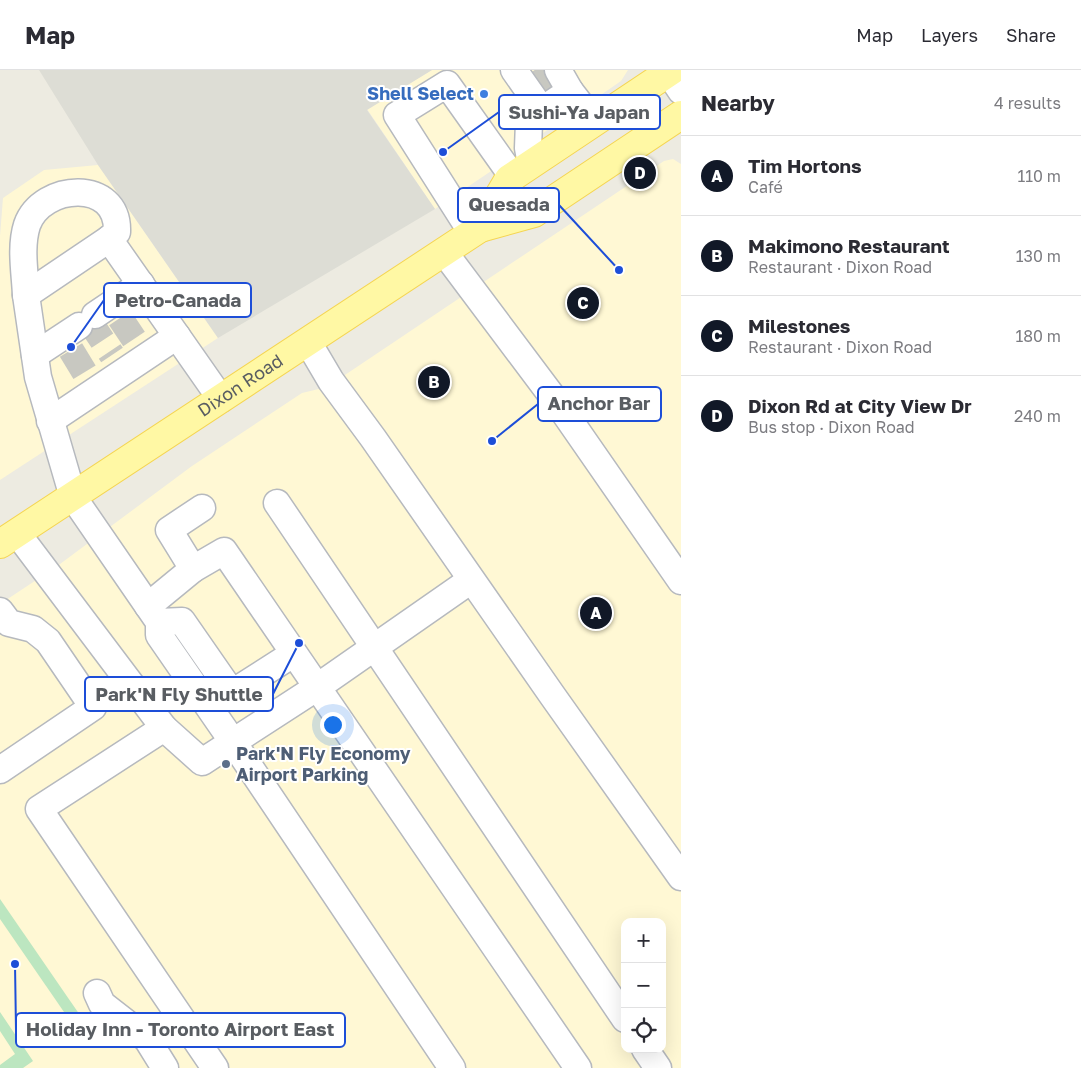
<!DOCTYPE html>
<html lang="en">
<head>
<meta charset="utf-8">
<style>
	body { margin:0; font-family:"Golos Text",sans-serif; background:#f7f7f7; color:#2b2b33 }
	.controls { position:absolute; right:15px; bottom:15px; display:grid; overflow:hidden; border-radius:10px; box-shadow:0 5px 20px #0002 }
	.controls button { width:45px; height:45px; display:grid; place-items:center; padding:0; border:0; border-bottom:1px solid #e1e1e2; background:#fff; color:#2b2b33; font:25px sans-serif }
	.you { position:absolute; left:332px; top:654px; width:18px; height:18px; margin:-12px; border:4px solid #fff; border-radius:50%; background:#1a73e8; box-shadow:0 0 0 8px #1a73e833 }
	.badge { display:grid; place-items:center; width:32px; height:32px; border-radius:50%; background:#111827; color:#fff; font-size:16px; font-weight:700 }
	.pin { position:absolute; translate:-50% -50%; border:2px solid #fff; box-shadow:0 1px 5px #0006 }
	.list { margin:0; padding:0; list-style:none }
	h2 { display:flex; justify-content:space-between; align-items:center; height:65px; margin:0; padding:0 20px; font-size:21px }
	h2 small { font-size:16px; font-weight:400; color:#7c7c81 }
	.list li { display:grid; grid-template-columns:32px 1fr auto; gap:15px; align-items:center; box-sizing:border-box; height:80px; padding:0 20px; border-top:1px solid #e1e1e2 }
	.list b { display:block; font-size:19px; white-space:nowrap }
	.list p { margin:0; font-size:16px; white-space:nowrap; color:#7c7c81 }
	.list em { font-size:16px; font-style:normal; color:#7c7c81 }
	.icon { flex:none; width:28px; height:28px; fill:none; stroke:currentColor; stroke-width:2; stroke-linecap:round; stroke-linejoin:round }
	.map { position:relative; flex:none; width:681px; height:998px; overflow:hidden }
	header { display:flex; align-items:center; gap:30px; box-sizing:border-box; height:70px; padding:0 25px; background:#fff; border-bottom:1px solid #e1e1e2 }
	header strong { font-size:24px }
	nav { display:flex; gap:28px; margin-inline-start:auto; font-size:18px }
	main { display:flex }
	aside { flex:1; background:#fff }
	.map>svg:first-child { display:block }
	.commercial { fill:#fff8d4; fill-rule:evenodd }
	.industrial { fill:#ddddd5 }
	.green { fill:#bce6c0 }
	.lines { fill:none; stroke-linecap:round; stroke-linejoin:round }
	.minor-tunnel { stroke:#c8c8c1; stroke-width:26; stroke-dasharray:26 13; stroke-linecap:butt }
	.minor-casing { stroke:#b6b9be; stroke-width:29 }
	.major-casing { stroke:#f5d552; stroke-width:30 }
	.minor { stroke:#fff; stroke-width:26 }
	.major { stroke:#fff8a4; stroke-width:28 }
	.shop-dot { fill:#3f7fe0; stroke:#fff; stroke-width:2 }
	.service-dot { fill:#5c6f8a; stroke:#fff; stroke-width:2 }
	.labels { text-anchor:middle; stroke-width:4; stroke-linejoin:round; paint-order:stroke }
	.shop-label { font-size:18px; font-weight:bold; fill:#366cbe; stroke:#fff; text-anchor:end }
	.street-label { font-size:18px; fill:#595d62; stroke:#fff }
	.service-label { font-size:18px; font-weight:bold; fill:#4e5e75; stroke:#fff; text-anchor:start }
	.leader { fill:none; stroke:#1d4ed8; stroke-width:2 }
	.callout-dot { fill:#1d4ed8; stroke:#fff; stroke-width:2 }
	.callout { fill:#fff; stroke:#1d4ed8; stroke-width:2 }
	.callout-label { font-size:19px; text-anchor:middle; font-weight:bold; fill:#595d62 }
</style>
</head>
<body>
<header>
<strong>Map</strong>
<nav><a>Map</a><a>Layers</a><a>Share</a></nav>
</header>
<main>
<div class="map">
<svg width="681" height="998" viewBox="0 0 681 998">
	<rect width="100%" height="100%" fill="#edebe1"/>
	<g class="commercial">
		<path d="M432,0H628L621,11L572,45L554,55L506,91L435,139L367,39Z"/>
		<path d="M673,89L681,94V998H0V534L56,497L192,396L302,323L327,317L664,91ZM625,852H662V979H625Z"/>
		<path d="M98,95L218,268L0,410V166L3,128L44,100Z"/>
	</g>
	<path class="industrial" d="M39,0H432L367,40L435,139L218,268L98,95Z"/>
	<g class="green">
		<path d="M0,829L84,951L75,958L0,849Z"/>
		<path d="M0,942L33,991L23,998H0V995L15,984L0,961Z"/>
	</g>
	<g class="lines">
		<g class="minor-tunnel">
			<path d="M535,16L551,4"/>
			<path d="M120,248L134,269"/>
			<path d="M88,249L112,285"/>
			<path d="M71,280L85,303"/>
		</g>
		<defs>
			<g id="minor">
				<path d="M514,0L542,40L529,52L528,78L531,94"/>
				<path d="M667,0L681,21"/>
				<path d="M570,21L594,52"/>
				<path d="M542,40L570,21L558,0"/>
				<path d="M472,163L397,45L447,14L513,107"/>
				<path d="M444,182L561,338L681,511"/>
				<path d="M26,225C25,203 20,177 27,155C42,113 119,108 117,162L109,169"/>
				<path d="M95,245L141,214"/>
				<path d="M308,272L331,311L373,368L552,625L681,807"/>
				<path d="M35,285L79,256"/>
				<path d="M221,329L109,169L26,225L38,307L73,427L159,552V565L233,672L452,998"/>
				<path d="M50,351L177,266"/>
				<path d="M277,433L625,949"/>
				<path d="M202,438L169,460L193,499L224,481L578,998"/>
				<path d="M17,463L164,658L39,739L215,998"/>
				<path d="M148,536L193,499"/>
				<path d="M0,541L9,553L33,559L48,571L93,637L0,700"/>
				<path d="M159,552L182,551L232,623L293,584"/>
				<path d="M164,658L202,692L316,618L471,510"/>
				<path d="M97,923L102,934L147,969L165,998"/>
				<path d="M645,979L658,998"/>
			</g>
			<g id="major">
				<path d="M480,158L509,109L672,0"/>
				<path id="s1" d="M0,474L480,158L534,143L681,45"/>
			</g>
		</defs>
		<use href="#minor" class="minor-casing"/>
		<use href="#major" class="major-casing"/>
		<use href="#minor" class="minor"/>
		<use href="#major" class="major"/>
	</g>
	<circle class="shop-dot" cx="484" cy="24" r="5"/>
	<circle class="service-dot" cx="226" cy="694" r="5"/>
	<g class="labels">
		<g class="shop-label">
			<text x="474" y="30">Shell Select</text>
		</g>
		<g class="street-label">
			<text dy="6" stroke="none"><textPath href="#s1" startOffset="288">Dixon Road</textPath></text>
		</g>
		<g class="service-label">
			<text x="236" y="690">Park'N Fly Economy<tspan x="236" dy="21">Airport Parking</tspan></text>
		</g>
	</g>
	<path class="leader" d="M443 82L499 42M619 200L559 135M71 277L104 230M492 371L538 334M299 573L273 624M15 894L16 960"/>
	<g class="callout-dot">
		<circle cx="443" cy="82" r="5"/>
		<circle cx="619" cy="200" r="5"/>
		<circle cx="71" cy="277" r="5"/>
		<circle cx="492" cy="371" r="5"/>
		<circle cx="299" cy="573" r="5"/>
		<circle cx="15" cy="894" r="5"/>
	</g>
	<g class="callout">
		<rect x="499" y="25" width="161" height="34" rx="5"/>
		<rect x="458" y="118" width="101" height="34" rx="5"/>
		<rect x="104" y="213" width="147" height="34" rx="5"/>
		<rect x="538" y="317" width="123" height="34" rx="5"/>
		<rect x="85" y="607" width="188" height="34" rx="5"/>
		<rect x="16" y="943" width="329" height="34" rx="5"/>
	</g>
	<g class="callout-label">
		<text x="579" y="49">Sushi-Ya Japan</text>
		<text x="509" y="141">Quesada</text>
		<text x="178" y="237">Petro-Canada</text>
		<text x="599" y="340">Anchor Bar</text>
		<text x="179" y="631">Park'N Fly Shuttle</text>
		<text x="180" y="966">Holiday Inn - Toronto Airport East</text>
	</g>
</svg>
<div class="controls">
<button>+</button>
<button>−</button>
<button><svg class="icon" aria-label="locate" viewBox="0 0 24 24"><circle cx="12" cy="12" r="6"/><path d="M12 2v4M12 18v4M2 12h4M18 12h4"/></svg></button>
</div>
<div class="you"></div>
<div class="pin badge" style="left:596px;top:543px">A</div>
<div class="pin badge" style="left:434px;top:312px">B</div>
<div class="pin badge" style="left:583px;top:233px">C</div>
<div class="pin badge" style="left:640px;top:103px">D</div>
</div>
<aside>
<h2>Nearby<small>4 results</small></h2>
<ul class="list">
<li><span class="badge">A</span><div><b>Tim Hortons</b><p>Café</p></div><em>110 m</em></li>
<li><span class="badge">B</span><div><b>Makimono Restaurant</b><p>Restaurant · Dixon Road</p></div><em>130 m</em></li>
<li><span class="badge">C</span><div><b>Milestones</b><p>Restaurant · Dixon Road</p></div><em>180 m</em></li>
<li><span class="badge">D</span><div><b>Dixon Rd at City View Dr</b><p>Bus stop · Dixon Road</p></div><em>240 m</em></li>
</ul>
</aside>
</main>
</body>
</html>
